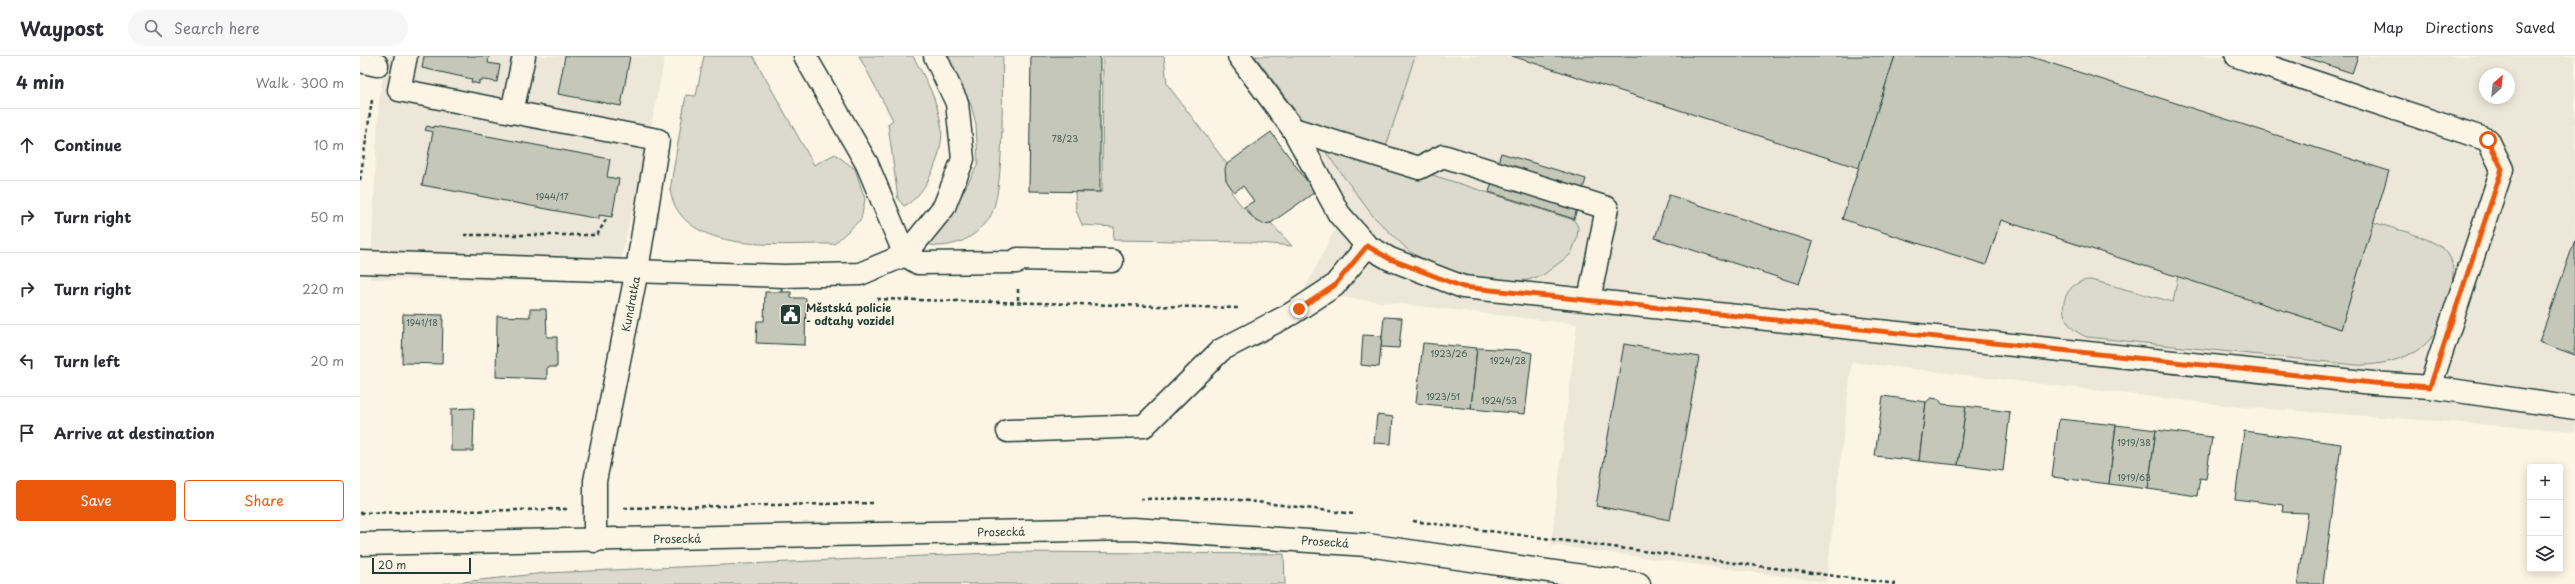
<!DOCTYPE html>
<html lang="en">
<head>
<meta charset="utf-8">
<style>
	body { margin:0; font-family:"Playpen Sans",sans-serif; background:#f7f7f7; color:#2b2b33 }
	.controls { position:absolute; right:12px; bottom:12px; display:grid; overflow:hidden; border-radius:4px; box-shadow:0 2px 10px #0003 }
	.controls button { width:36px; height:36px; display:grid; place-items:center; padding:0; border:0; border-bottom:1px solid #e1e1e2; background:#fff; color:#2b2b33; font:20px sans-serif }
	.compass { position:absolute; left:2119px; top:12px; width:36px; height:36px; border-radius:50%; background:#fff; box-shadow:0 2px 10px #0003; rotate:27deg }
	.scale { position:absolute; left:12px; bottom:10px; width:99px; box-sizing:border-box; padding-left:4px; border:2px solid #1f3d34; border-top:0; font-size:11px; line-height:14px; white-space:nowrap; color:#1f3d34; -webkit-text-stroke:3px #fcf5e5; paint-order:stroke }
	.stop { position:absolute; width:12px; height:12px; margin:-9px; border:3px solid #ea580c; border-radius:50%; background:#fff }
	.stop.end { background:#ea580c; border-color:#fff; box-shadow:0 1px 4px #0008 }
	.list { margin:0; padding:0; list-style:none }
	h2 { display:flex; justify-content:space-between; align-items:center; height:52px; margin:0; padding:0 16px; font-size:17px }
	h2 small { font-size:13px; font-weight:400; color:#7c7c81 }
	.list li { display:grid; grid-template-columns:26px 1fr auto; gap:12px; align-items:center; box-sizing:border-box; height:72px; padding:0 16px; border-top:1px solid #e1e1e2 }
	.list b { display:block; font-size:15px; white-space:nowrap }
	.list em { font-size:13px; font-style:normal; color:#7c7c81 }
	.actions { display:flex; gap:8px; padding:12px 16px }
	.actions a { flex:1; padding:9px 0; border:1px solid #ea580c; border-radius:4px; text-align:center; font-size:14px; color:#ea580c }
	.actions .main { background:#ea580c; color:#fff }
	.icon { flex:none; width:22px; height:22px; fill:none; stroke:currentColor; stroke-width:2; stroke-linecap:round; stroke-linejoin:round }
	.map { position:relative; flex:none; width:2215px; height:528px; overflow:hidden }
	header { display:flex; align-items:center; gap:24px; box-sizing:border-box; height:56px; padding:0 20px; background:#fff; border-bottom:1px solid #e1e1e2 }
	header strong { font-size:19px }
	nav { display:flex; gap:22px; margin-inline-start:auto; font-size:14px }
	.search { width:280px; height:36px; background:#f7f7f7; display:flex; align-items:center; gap:10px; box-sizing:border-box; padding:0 14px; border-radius:22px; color:#7c7c81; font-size:15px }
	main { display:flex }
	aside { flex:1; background:#fff }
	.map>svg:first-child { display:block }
	.built { fill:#ece7d8; fill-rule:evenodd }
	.green { fill:#dcdacc; stroke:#7e8c80 }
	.building { fill:#c5c7b9; stroke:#1f3d34 }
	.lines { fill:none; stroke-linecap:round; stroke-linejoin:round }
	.minor-casing { stroke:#1f3d34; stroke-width:25 }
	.major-casing { stroke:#1f3d34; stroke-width:25 }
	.path { stroke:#1f3d34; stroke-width:2.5; stroke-dasharray:4 3; stroke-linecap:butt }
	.minor { stroke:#fcf5e5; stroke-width:22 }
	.major { stroke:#fcf5e5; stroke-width:22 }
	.route { stroke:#ea580c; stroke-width:5 }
	.labels { text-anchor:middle; stroke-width:3; stroke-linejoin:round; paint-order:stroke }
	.number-label { font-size:9px; fill:#486055 }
	.street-label { font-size:11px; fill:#1f3d34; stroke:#fcf5e5 }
	.poi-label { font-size:11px; font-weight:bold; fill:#1f3d34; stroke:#fcf5e5; text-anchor:start }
</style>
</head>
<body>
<header>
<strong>Waypost</strong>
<div class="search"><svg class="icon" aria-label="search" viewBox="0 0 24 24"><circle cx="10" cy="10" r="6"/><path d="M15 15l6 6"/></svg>Search here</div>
<nav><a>Map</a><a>Directions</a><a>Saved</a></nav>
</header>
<main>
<aside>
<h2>4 min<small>Walk · 300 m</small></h2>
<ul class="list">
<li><svg class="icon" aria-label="ahead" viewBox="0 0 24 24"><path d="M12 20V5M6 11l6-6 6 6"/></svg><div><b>Continue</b></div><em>10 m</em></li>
<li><svg class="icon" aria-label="right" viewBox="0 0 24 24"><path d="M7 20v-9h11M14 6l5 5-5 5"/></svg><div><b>Turn right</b></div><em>50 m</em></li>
<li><svg class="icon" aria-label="right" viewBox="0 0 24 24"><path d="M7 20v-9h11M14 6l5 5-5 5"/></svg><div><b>Turn right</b></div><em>220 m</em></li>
<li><svg class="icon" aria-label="left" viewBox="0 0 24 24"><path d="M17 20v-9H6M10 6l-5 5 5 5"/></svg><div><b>Turn left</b></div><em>20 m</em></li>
<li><svg class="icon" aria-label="arrive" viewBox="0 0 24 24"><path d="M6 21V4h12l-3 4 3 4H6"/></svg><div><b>Arrive at destination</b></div></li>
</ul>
<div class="actions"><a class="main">Save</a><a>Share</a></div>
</aside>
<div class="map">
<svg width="2215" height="528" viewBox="0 0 2215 528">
	<rect width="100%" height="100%" fill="#fcf5e5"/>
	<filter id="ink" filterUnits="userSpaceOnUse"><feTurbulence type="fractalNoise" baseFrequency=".025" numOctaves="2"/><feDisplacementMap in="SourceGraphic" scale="8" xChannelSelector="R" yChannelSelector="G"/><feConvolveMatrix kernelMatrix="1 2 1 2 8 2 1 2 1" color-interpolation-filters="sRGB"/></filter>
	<g filter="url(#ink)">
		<g class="built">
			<path d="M26,0H305L286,97L255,226L10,223L19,43Z"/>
			<path d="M875,0H2215V375L1881,351L1492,306L1466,526L1191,489L1217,268L943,237L986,151ZM2125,18H2149V42H2125Z"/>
		</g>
		<g class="green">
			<path d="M344,0H393L454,109L475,98L495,113L505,143L501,163L474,188C424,187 322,201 310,134L326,39L336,40Z"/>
			<path d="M499,0H553C565,22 577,43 581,68C586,92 567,140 544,150L538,143L528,68L533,64Z"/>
			<path d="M587,0H643C641,36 646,137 629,163C622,173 610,182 600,186C587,190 577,192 565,187L589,163L618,108L616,68L611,49Z"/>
			<path d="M743,0H804L807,28L867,108L873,134L871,136C881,149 893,169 911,167L932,190L889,186L753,184L754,171L722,169L716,154L715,136H742Z"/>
			<path d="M895,0H1055L1022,103L1214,164L1218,171L1217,182L1211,198L1183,219L1168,224L1150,225L1105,219L1075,209L1050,196L1012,159Z"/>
			<path d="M2013,166C2033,173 2076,181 2088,198C2096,209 2093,227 2089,239C2085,253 2080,269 2071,282C2056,302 2020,310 1996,309L1727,281C1689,267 1702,223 1731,224L1813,246L1818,220L1981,273Z"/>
			<path d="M653,496L924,498L925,528H83L186,517Z"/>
		</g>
		<g class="building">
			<path d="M64,0H129L128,7L140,9L137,26L124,24H119V28L111,26L112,23L62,12Z"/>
			<path d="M205,0H270L261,50L198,38Z"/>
			<path d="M671,0H740V136L669,135Z"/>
			<path d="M1152,0H1535L1499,112Z"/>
			<path d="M1535,0H1668L2029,115L1981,273L1641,164L1626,209L1482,163Z"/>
			<path d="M1941,0H1998L1992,17Z"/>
			<path d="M67,70L74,72V70L250,103L247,121L259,123L252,161L239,159V163L62,129L73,76L65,74Z"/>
			<path d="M911,76L955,136L911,167L903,168L895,164L886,153L884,151L894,145L883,130L874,136L866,124L865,113L867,108Z"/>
			<path d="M1141,97L1226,123L1214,163L1129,136Z"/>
			<path d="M1309,139L1453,186L1439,228L1295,182Z"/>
			<path d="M2215,184V299L2179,286Z"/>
			<path d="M422,231V236H431V242H446L445,289L396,287L397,265H404L405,236H421Z"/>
			<path d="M170,253H186L187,281H197V311H187V323L136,321L137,260L170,261Z"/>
			<path d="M43,258L83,259L82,308L42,307Z"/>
			<path d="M1024,261L1042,262L1039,292L1021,291Z"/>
			<path d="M1003,279L1022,280L1019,311L1001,309Z"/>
			<path d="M1063,287L1117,292L1111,353L1056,347Z"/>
			<path d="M1264,288L1339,301L1310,464L1236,450Z"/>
			<path d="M1117,292L1158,294L1172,297L1165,358L1111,353Z"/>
			<path d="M1523,340L1566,346L1559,405L1515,400Z"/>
			<path d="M1571,342L1579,343L1582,348L1606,350L1598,409L1559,405L1566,346Z"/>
			<path d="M1606,350L1650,356L1643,415L1598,409Z"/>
			<path d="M114,352L113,395H91V353Z"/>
			<path d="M1017,359L1033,361L1031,388L1014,387Z"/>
			<path d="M1699,363L1756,369L1749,428L1692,421Z"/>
			<path d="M1756,369L1796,374L1788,433L1749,428Z"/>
			<path d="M1796,374L1852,381L1846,423L1840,422L1837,440L1788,433Z"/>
			<path d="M1884,375L1981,388L1963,528H1938L1948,457L1922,456L1923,449L1875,443Z"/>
		</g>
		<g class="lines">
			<defs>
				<g id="minor">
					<path d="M46,0L39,34L152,56"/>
					<path d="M164,0L152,56L298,84L277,214L235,425V485"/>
					<path d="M445,0L507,108L545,199L558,207L657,206L658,203L752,205"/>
					<path d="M879,0L933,73L979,158L1007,190L1030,203L1103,231L2013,327L2070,331L2142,113L2128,84L1877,0"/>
					<path d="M0,5L17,9"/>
					<path d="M933,73L1059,112L1083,100L1247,152L1229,244"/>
					<path d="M0,206L424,220L500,218L545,199L584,151L603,103L597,47L575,0"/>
					<path d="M2070,331L2215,352"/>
					<path d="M648,375L784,370L861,294L931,258L974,230L1007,190"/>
				</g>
				<path id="major" d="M0,488L773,473L1007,489L1279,528"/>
			</defs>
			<use href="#minor" class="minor-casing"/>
			<use href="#major" class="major-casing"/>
			<g class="path">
				<path d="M0,124L12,44"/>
				<path d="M104,179H237L247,162"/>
				<path d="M658,233V247"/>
				<path d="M517,243L878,252"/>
				<path d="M780,443L864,442L994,458"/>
				<path d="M264,452L513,447"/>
				<path d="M0,457L207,453"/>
				<path d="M1053,465L1536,528"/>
			</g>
			<use href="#minor" class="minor"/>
			<use href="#major" class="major"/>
		</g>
	</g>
	<g class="lines" filter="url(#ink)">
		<path class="route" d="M939,253L974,230L1007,190L1030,203L1103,231L2013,327L2070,331L2142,113L2128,84"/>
	</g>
	<defs>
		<symbol id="civic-square" viewBox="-11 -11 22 22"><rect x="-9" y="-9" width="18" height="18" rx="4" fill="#1f3d34" stroke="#fcf5e5"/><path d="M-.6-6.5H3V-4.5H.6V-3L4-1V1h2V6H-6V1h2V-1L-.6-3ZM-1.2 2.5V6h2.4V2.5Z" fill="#fff"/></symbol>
	</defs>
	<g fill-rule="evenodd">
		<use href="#civic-square" x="418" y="246" width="25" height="25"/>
	</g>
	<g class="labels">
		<g class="number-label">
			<text x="705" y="86">78/23</text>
			<text x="192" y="144">1944/17</text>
			<text x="62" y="270">1941/18</text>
			<text x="1089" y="301">1923/26</text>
			<text x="1148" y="308">1924/28</text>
			<text x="1083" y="344">1923/51</text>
			<text x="1139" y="348">1924/53</text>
			<text x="1774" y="390">1919/38</text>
			<text x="1774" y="425">1919/63</text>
		</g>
		<g class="street-label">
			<text transform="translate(271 248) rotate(-79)" y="4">Kundratka</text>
			<text transform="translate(641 476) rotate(-1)" y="4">Prosecká</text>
			<text transform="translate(317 483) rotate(-1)" y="4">Prosecká</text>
			<text transform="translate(965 486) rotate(4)" y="4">Prosecká</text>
		</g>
		<g class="poi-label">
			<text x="446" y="256">Městská policie<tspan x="446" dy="13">- odtahy vozidel</tspan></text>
		</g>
	</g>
</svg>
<div class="controls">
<button>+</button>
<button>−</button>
<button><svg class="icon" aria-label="layers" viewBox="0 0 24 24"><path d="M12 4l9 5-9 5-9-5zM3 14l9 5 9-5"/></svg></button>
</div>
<svg class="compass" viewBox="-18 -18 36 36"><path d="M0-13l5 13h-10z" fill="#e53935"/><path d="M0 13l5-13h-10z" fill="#7c7c81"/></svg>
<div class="scale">20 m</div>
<div class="stop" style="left:2128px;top:84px"></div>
<div class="stop end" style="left:939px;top:253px"></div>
</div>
</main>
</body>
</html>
